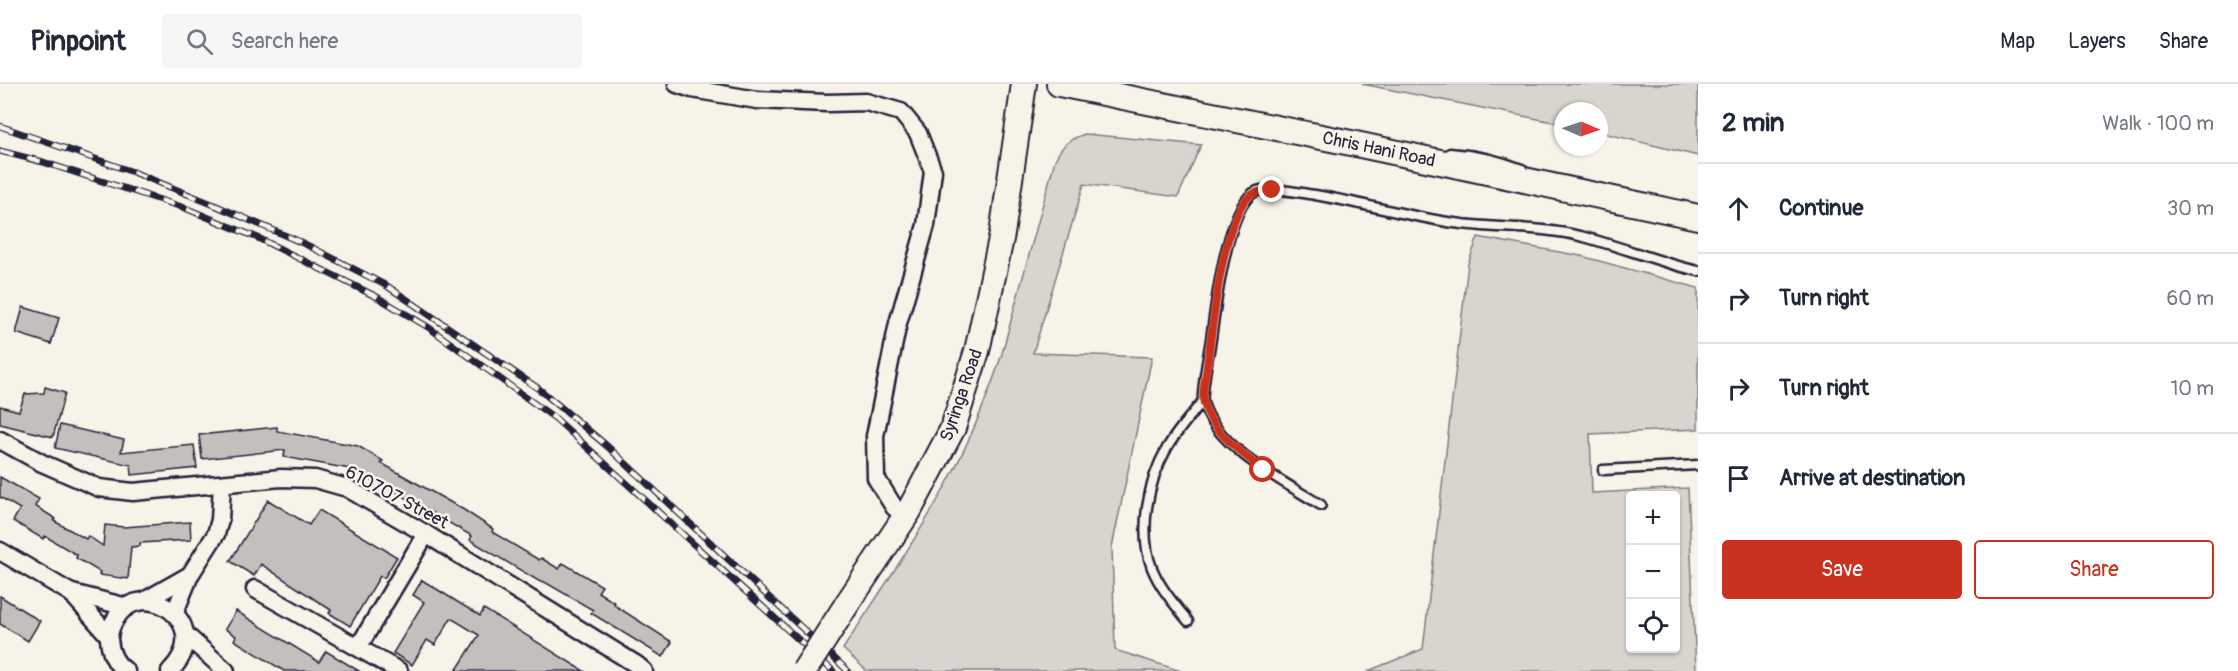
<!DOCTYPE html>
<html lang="en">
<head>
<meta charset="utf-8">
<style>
	body { margin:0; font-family:Pangolin,sans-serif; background:#f6f6f7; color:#1f2937 }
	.controls { position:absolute; right:18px; bottom:18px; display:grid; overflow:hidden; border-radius:6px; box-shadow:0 2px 4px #0004 }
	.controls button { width:54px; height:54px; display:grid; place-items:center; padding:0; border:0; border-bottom:2px solid #e0e1e3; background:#fff; color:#1f2937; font:30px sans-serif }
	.compass { position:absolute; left:1554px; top:18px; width:54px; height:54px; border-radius:50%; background:#fff; box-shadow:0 2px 4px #0004; rotate:92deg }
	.stop { position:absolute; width:18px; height:18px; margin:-14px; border:4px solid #c8321e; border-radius:50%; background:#fff }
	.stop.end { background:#c8321e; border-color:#fff; box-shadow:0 2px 6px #0008 }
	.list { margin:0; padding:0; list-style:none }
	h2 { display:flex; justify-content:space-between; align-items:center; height:78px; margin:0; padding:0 24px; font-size:26px }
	h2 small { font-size:20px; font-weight:400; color:#747a83 }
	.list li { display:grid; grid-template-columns:39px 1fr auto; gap:18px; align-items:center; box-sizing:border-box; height:90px; padding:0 24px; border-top:2px solid #e0e1e3 }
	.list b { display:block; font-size:22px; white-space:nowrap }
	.list em { font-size:20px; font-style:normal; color:#747a83 }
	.actions { display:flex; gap:12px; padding:18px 24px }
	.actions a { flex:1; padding:14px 0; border:2px solid #c8321e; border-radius:6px; text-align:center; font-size:21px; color:#c8321e }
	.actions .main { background:#c8321e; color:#fff }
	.icon { flex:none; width:33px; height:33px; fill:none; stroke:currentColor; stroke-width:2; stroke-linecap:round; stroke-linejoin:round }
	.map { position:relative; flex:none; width:1698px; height:587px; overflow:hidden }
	header { display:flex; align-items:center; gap:36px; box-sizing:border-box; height:84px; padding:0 30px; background:#fff; border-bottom:2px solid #e0e1e3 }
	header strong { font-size:28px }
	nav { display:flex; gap:33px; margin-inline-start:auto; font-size:21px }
	.search { width:420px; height:54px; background:#f6f6f7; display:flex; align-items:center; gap:15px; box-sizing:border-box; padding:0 21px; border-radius:6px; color:#747a83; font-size:22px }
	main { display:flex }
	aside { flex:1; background:#fff }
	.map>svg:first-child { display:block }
	.green { fill:#d8d5cf; stroke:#7d7c85; stroke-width:1.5; fill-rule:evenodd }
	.building { fill:#c2bfbd; stroke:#22223b; stroke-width:1.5 }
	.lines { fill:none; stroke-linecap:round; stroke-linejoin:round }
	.lane-casing { stroke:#22223b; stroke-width:13 }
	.street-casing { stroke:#22223b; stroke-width:21 }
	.secondary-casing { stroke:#22223b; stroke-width:28 }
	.lane { stroke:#f7f3e8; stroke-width:8 }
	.street { stroke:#f7f3e8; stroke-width:16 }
	.secondary { stroke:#f7f3e8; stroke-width:24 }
	.rail-casing { stroke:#22223b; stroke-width:7 }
	.rail { stroke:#f7f3e8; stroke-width:4.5; stroke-dasharray:14; stroke-linecap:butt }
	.secondary-bridge-casing { stroke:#22223b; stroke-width:28; stroke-linecap:butt }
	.secondary-bridge { stroke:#f7f3e8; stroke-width:24 }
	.route { stroke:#c8321e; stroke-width:8 }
	.labels { text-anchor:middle; stroke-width:5; stroke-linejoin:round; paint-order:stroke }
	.street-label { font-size:18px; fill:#22223b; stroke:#f7f3e8 }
</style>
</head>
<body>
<header>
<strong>Pinpoint</strong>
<div class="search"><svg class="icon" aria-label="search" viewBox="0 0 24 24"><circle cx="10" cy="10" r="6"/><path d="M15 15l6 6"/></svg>Search here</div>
<nav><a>Map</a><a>Layers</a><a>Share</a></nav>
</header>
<main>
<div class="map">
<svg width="1698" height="587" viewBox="0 0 1698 587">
	<rect width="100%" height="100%" fill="#f7f3e8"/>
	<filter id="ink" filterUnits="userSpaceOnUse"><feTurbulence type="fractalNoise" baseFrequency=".0167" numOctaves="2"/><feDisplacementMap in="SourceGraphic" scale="12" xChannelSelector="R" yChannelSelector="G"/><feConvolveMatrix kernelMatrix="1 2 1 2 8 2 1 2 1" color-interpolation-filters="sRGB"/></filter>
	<g filter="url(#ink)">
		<g class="green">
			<path d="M1362,0H1698V72L1599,48V27H1563V40Z"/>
			<path d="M1085,50L1201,61L1178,113L1084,100L1033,269L1152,273L1112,463L1115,566L1181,587H867L843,565C878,511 915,458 945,403C968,361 986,318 1001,273L1055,76C1062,61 1069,55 1085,50Z"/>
			<path d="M1478,153L1581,172L1698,204V345L1590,350L1592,409L1688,404L1696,587H1368L1423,565L1468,180ZM1630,412H1676V564H1630Z"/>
		</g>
		<g class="building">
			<path d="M23,223L59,234L51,260L16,249Z"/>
			<path d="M45,303L65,309L53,353L0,340V322L19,327L25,310L44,309Z"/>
			<path d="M60,341L124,356L121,368L194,361L197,384L132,391L131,381L55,364Z"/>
			<path d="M277,343V347L358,362L383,377L381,379L464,426L493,445L492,448L539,476L541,474L559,485L563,479L602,502L598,508L615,519L614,521L672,558L663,573L591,529L593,526L543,497L542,499L470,456L472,452L372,394L371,397L350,385L284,373L285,366L202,375L199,351Z"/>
			<path d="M0,393L39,415L35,422L56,435L54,437L86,455L88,452L103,462L105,441L124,443L190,438L191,456L140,459V462L131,463L128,495L99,491L100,488L76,474L77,471L45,452L43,455L13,437L20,425L0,413Z"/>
			<path d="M268,416L309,441L319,426L397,473L384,494L380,492L350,542L329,529L331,526L261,480L254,492L230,477Z"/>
			<path d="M422,496L480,532L484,525L584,587H456L479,551L451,534L435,561L427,556L412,581L393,569L424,518L413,511Z"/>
			<path d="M0,512L40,537L28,557L0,540Z"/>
			<path d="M236,527L319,578L326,567L359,587H284L234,556L236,552L225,545Z"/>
		</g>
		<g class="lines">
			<defs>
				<g id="lane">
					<path d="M1450,69C1476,71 1499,76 1522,85"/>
					<path d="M1603,386L1698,381"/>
					<path d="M1321,421C1285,399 1214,362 1203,318C1201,307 1209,269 1211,255C1215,226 1227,118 1257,107C1271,102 1300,109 1315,111C1362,119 1407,132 1454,139C1495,145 1539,142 1580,152C1620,162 1658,178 1698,187"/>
					<path d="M1188,537C1175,521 1160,504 1152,484C1138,448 1148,397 1167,364C1177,347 1190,332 1203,317"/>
				</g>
				<g id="street">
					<path d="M677,0L692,5L757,16L827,19L866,18L901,28L918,49L933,87L926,141L898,239L875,352L876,394L894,423L905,433"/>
					<path d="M0,356L42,379L99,404L133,408L281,394L315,395L347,404L426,450L637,581L644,587"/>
					<path d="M0,467L71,509L109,552"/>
					<path d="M255,505L399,587"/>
					<path d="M72,509L127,523"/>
					<path d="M146,516L190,491"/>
					<path d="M175,528L190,491L216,450L220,436L222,400"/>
					<path d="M186,551L226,587"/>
					<path d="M359,562L426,450"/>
					<path d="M126,587C115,580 110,568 109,555C109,548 112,540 116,534C144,490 217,541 170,587"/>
				</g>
				<g id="secondary">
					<path d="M1059,0L1351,59L1698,133"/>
					<path d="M849,517L909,427L953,344L977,267L1002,150L1024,0"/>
				</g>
			</defs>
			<use href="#lane" class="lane-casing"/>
			<use href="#street" class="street-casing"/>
			<use href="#secondary" class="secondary-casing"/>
			<use href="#lane" class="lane"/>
			<use href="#street" class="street"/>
			<use href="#secondary" class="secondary"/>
			<defs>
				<g id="rail">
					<path d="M0,42L133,88L212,120L305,160L387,202L539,305L607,362L848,587"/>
					<path d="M0,67L43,78L185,124L258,154L377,213L428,243L556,335L833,587"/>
				</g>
			</defs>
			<use href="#rail" class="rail-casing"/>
			<use href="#rail" class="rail"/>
			<defs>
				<path id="secondary-bridge" d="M804,587L849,517"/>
			</defs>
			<use href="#secondary-bridge" class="secondary-bridge-casing"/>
			<use href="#secondary-bridge" class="secondary-bridge"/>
		</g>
	</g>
	<g class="lines" filter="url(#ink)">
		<path class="route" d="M1263,386C1241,368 1211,348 1204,319C1201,309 1206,293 1207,282C1213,241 1221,151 1244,118C1251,108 1261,107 1272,106"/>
	</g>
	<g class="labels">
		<g class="street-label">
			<text transform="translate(1379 65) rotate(12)" y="6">Chris Hani Road</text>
			<text transform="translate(961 311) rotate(-71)" y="6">Syringa Road</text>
			<text transform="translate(397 413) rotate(28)" y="6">610707 Street</text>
		</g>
	</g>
</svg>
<div class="controls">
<button>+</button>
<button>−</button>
<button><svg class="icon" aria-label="locate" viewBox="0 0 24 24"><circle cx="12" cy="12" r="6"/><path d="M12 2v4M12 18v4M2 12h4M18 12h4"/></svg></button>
</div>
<svg class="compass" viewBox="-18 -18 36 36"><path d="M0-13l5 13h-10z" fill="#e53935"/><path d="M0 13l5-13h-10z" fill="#747a83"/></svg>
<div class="stop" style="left:1263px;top:386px"></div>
<div class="stop end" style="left:1272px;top:106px"></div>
</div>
<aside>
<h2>2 min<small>Walk · 100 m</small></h2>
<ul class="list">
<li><svg class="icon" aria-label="ahead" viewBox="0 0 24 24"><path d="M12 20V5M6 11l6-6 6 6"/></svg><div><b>Continue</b></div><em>30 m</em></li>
<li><svg class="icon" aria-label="right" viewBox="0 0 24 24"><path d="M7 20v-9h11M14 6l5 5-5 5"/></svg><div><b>Turn right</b></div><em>60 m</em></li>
<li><svg class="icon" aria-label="right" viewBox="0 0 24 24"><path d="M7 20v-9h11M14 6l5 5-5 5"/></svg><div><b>Turn right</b></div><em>10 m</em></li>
<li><svg class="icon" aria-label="arrive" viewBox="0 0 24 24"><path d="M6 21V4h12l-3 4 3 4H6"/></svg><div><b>Arrive at destination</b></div></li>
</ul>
<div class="actions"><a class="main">Save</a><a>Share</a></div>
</aside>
</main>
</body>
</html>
